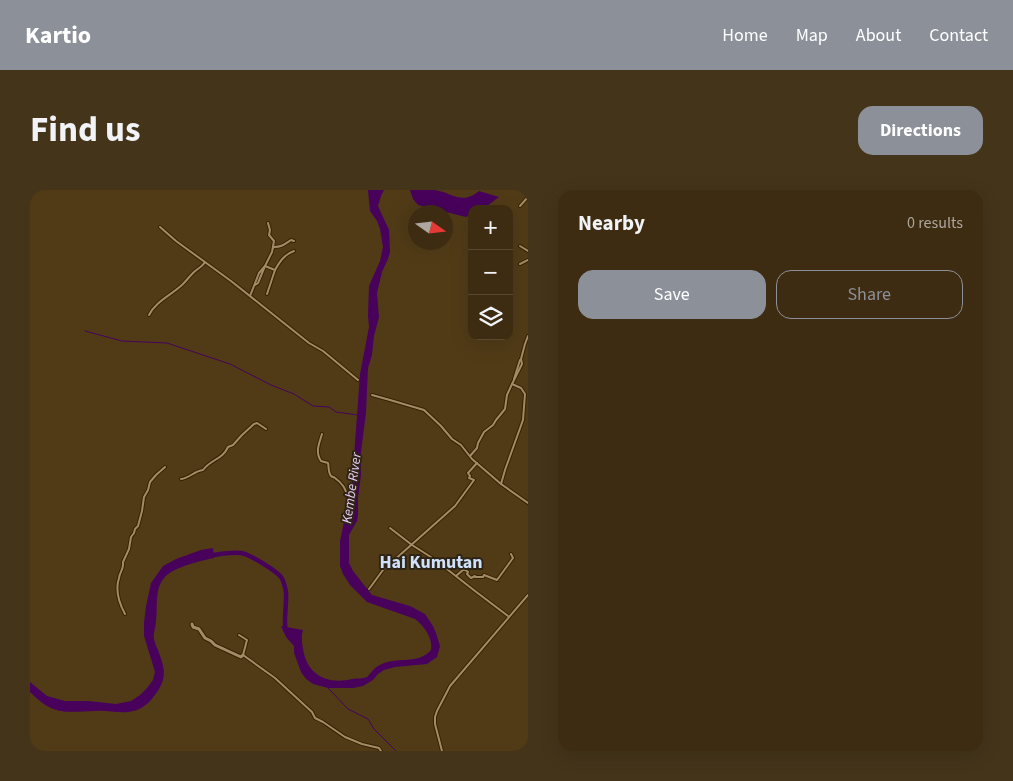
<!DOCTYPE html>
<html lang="en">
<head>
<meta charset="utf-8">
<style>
	body { margin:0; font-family:"Source Sans 3",sans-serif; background:#44341a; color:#f1f3f6 }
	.controls { position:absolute; right:15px; top:15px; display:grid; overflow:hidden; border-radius:10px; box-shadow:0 5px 20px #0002 }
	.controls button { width:45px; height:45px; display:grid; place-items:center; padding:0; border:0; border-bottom:1px solid #564831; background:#3d2c11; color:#f1f3f6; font:25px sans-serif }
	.compass { position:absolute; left:378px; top:15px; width:45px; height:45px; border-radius:50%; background:#3d2c11; box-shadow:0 5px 20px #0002; rotate:104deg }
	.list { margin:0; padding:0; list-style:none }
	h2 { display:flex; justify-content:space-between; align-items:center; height:65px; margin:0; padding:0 20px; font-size:21px }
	h2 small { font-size:16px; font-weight:400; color:#ada79f }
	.actions { display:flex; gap:10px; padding:15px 20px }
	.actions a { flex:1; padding:11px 0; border:1px solid #8c9099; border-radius:15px; text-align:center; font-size:18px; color:#8c9099 }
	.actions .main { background:#8c9099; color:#fff }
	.icon { flex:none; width:28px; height:28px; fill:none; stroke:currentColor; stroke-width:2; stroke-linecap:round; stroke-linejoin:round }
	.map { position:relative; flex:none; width:498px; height:561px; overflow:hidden; border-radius:15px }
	header { display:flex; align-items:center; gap:30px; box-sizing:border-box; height:70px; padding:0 25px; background:#8c9099; color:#fff }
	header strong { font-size:24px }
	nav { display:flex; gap:28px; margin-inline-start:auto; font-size:18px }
	.intro { display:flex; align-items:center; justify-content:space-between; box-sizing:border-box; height:120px; padding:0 30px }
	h1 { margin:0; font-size:35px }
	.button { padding:12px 22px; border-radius:15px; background:#8c9099; color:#fff; font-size:18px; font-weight:700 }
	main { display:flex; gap:30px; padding:0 30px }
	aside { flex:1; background:#3d2c11; border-radius:15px; box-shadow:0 5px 20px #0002 }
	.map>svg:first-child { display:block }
	.water { fill:#48025c }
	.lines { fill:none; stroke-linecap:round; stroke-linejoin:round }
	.stream { stroke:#48025c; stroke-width:1 }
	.river { stroke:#48025c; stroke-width:4.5 }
	.street-casing { stroke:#362100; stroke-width:4 }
	.secondary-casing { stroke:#362100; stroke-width:5 }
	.street { stroke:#a48b67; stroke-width:2 }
	.secondary { stroke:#a48b67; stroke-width:3 }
	.labels { text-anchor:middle; stroke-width:4; stroke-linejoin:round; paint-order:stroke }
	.water-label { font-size:14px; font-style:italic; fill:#ebcbf8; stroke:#2e2415 }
	.district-label { font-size:18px; font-weight:bold; fill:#cfe1fb; stroke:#2e2415 }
</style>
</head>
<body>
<header>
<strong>Kartio</strong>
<nav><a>Home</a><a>Map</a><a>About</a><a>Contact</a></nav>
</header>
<div class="intro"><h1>Find us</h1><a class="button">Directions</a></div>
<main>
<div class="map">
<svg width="498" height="561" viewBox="0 0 498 561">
	<rect width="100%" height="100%" fill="#513b17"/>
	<g class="water">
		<path d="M338,0H354L351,6L348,16L359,40L360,62L358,69L352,82L347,103L349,127L344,146L342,165L338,178L336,223L331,262V285L328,308V325L327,331L319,345V373L323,381L342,405L380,416L395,424L403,436L406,443L410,456L409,460L407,467L397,474L365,477L354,480L348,484L343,490L333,496L323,498H298L283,494L276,489L271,482L264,463V456L256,447L251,436L273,440C271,446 272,453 273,459C277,485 297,495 322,489C327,488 332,489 337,487C341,483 344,478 348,476C366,465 387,476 401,460C403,448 394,436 385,429L337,412L320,395L313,384L310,376V351L322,294L330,184L339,137L338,126L339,96L350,71L353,57L350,39L347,31L340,21Z"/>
		<path d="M380,0C388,0 396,0 404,0C422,2 431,16 449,1L469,7L453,19H442V24L436,27L388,15L383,9Z"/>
		<path d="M183,358L184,368C170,371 144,377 135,387C124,398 128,417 126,431C126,437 123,443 124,449C125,453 126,456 128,460C135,479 138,489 124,506C120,512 114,517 107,520C92,525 80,520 66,521C34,522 24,526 0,502V492L17,506L35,511H58L86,514L101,511L110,505L117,498L123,490L125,482L114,446V433L116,416L121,393L133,376L146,369L171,360Z"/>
	</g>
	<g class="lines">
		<g class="stream">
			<path d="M55,141L92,151L137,153L200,174L241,195L264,204L283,216L299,217L306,222L328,225"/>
			<path d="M298,498L318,519L338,529L344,539L366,561"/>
		</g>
		<path class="river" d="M179,366C189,364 201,362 211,363C219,364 245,380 251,387C254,391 255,397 256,402C257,413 253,433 256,441"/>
		<defs>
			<g id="street">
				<path d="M490,16L498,7"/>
				<path d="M130,37L146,51L201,91L279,153L293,161L328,190"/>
				<path d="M490,56L498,61"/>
				<path d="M243,58L244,57C252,57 255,54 261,50L264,51"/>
				<path d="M490,74L498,70"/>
				<path d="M225,95L228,93L235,76L245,80C250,71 255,64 264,61"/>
				<path d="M237,104L245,80"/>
				<path d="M220,106L229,83L235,76L242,62L244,51L239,45L240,40L238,33"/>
				<path d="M119,125C125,112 141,105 152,95C156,91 159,87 163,83C167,79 172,77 175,72"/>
				<path d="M484,189L490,170"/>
				<path d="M342,205L360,210L394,220L411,236L422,249L431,255L442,269L471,294L498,313"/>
				<path d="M292,244C289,254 285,262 291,271L298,273C299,277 298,282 301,286C302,287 304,287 305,288C312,293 316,298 317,306"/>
				<path d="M440,266L447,258L448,253L454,242L463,235L466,230L475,219L477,205L482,194"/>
				<path d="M151,289C160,288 164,281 173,280C180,270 193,269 198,257L203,255L212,245L224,234L227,233L236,239"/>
				<path d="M471,294L475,280L493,230L495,204L491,198L482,194L492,174L491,169L495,154L498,146"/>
				<path d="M360,338L382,355L404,369L445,401L478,426"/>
				<path d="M426,386L434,379L438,382L437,384L441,388L445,386V387H453L454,385L467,390L483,368L481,364"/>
				<path d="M339,399L353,380L425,316L444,290L439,288L440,286L438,283L447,273"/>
				<path d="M95,424C89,413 85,400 89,388C90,381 94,379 93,372L99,359L101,347L104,343L105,339L108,336L112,321L114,307L118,300L120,292L126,285L135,277"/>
				<path d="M209,445L217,450L213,465L245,488L282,522L285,528L293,532L315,547L332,554L349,558L351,561"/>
				<path d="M412,561L405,534V527L407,521L420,496L498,405"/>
			</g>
			<path id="secondary" d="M162,434L163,437L169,439L175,448L181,451L185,455L211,467L213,465"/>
		</defs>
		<use href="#street" class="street-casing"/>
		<use href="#secondary" class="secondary-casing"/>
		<use href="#street" class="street"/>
		<use href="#secondary" class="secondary"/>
	</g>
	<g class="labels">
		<g class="water-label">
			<text transform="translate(321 298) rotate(-82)" y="5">Kembe River</text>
		</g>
		<g class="district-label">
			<text x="401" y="378">Hai Kumutan</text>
		</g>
	</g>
</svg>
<div class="controls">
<button>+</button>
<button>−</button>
<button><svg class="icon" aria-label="layers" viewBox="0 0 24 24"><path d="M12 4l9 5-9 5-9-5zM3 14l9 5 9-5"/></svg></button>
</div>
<svg class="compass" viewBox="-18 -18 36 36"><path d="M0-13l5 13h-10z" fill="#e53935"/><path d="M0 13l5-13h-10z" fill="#ada79f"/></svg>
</div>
<aside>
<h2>Nearby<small>0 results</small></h2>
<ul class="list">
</ul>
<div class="actions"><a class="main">Save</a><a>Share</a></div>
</aside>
</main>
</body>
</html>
